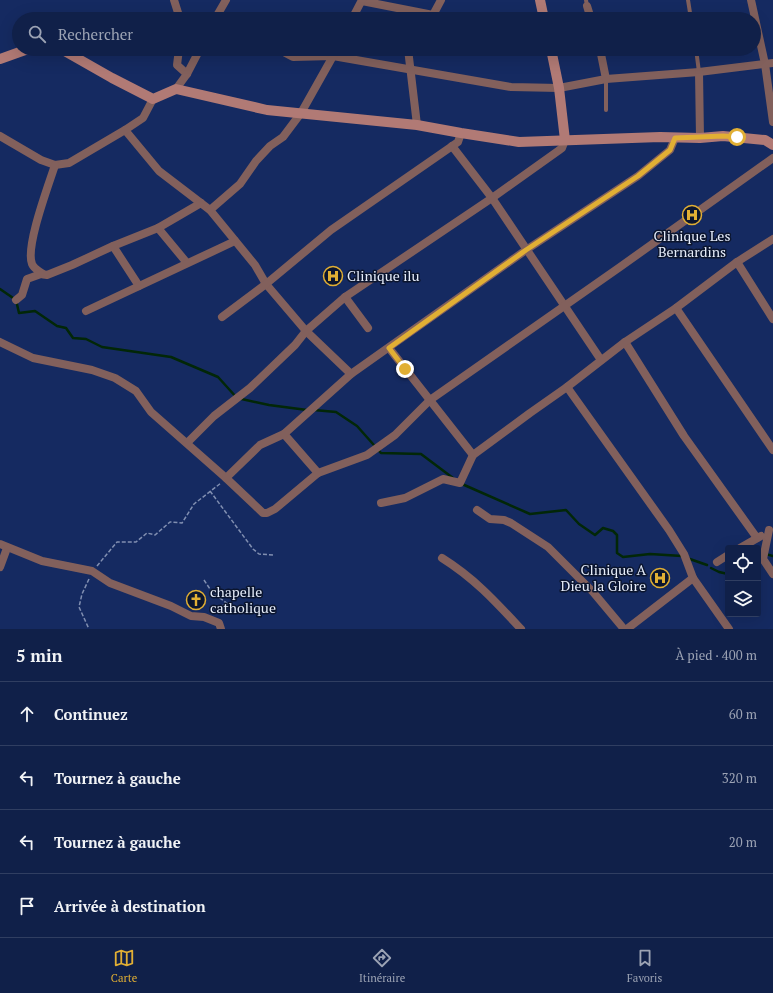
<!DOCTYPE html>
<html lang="fr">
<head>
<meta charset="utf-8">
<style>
	body { margin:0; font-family:"PT Serif",serif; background:#192850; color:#f1f3f6 }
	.controls { position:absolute; right:12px; bottom:12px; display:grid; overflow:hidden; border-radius:4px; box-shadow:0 4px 16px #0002 }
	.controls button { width:36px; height:36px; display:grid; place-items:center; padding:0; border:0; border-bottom:1px solid #303e61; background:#102049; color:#f1f3f6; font:20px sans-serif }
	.stop { position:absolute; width:12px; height:12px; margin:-9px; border:3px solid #e1af34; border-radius:50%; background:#fff }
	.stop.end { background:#e1af34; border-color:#fff; box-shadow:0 1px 4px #0008 }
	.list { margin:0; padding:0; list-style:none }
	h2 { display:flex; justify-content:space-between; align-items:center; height:52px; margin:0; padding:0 16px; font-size:17px }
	h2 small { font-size:13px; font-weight:400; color:#9ca3b4 }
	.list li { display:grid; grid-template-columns:26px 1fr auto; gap:12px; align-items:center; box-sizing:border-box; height:64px; padding:0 16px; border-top:1px solid #303e61 }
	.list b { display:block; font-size:15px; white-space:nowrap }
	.list em { font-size:13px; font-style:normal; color:#9ca3b4 }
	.icon { flex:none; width:22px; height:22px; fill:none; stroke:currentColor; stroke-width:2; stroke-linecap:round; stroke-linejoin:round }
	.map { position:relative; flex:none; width:773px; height:629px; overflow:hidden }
	.search { position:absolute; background:#102049; box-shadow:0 4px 16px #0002; left:12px; right:12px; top:12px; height:44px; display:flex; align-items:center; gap:10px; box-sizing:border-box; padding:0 14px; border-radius:22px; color:#9ca3b4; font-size:15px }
	.sheet { height:308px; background:#102049 }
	nav { display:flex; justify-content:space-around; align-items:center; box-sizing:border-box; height:56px; border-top:1px solid #303e61; background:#102049; font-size:11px; color:#9ca3b4 }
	nav a { display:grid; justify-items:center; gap:2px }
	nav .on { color:#e1af34 }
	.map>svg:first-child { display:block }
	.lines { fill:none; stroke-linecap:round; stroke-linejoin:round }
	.stream { stroke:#022707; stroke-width:2.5 }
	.path { stroke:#818fb1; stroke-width:1.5; stroke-dasharray:4 2; stroke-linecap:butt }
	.lane { stroke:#82605c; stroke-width:4 }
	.street { stroke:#82605c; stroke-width:8 }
	.secondary { stroke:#b17a75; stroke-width:10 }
	.route { stroke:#e1af34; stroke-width:5 }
	.labels { text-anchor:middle; stroke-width:3; stroke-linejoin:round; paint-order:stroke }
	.poi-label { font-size:14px; fill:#e5ecfa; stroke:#0b152e; text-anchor:start }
</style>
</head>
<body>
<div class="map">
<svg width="773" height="629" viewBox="0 0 773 629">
	<rect width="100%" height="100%" fill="#152a61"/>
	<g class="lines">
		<g class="stream">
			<path d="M0,289L16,300L19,313L35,311L57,326L66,328L73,338L86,339L102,347L171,357L218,377L237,398L269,405L307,410"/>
			<path d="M314,410L336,412L357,426L381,453L421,454L453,478"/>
			<path d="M462,484L530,514L566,510L579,524L595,535L603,528L613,531L617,535V553L623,557L650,554L682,556"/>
			<path d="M758,552L773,556"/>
			<path d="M687,558L707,565"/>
			<path d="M711,568L719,572L728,574"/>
		</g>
		<g class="path">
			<path d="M210,491L253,549L259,554L274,555"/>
			<path d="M97,566L117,542H136L147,533L155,535L170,522L182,523L194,504L221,483"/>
			<path d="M89,579L82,594L79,607L89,629"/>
			<path d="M204,580L212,592L237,611"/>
			<path d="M211,611L214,608L228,604"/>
		</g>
		<g class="lane">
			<path d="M586,0L587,6"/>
			<path d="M688,0L691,19"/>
			<path d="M433,15L439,19"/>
			<path d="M696,49L699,72"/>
			<path d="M606,79V110"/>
		</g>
		<g class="street">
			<path d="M174,0L180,19"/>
			<path d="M751,0L765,64L773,122"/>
			<path d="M362,1L433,15L441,0"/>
			<path d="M587,6L591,19"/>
			<path d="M215,19L226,0"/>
			<path d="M352,19L362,0"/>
			<path d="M179,49L177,65L187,74"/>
			<path d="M278,49L293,57L333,56L511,87L559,88L606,79L699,72L773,63"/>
			<path d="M408,49L417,125"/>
			<path d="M600,49L606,79"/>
			<path d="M699,72L700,138"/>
			<path d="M176,89L187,74L200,49"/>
			<path d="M125,130L159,171L210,210L255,265L266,284L306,331L351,374"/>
			<path d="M0,136L41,160L55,165L69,163L125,130L143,118L153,99"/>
			<path d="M452,146L492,198L601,360"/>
			<path d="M210,210L240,184L256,161L270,146L283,137L301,113L337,49"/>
			<path d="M158,228L187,263"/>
			<path d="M113,246L139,286"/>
			<path d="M737,262L773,319"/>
			<path d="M43,274C39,271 34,269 32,264C25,247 49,184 55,165"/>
			<path d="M345,297L368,328"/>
			<path d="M16,300L22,295L27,279L41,274L47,275L72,265L113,246L158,228L201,203"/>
			<path d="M676,308L773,450"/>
			<path d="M86,311L235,241"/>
			<path d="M222,317L266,284L331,230L458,142L461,133"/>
			<path d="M0,342L33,358L92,370L115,378L136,391L151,412L226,478L263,513H267L275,509L318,473L367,455L395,435L430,400L620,267L773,158"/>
			<path d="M625,342L684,436L757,538"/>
			<path d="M389,348L473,455"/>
			<path d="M567,387L669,530L684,554L693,578L729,629"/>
			<path d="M284,434L318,473"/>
			<path d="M187,443L214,416L250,388L295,345L306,331L345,297L492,198L558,151L562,148L565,140"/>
			<path d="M226,478L260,445L284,434L351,374L526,250L638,176L670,150L675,138"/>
			<path d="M381,503L405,498L443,479L460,483L473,455L530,413L567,387L625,342L676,308L737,262L773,239"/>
			<path d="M477,510L490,519L504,520L511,523L548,547L593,592L624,629"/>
			<path d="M769,530L763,559L773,574"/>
			<path d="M0,544L42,561L92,571L110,583L171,606L191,616L204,617L219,623L221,629"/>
			<path d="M740,548L761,536"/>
			<path d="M442,558C474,578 495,601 521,629"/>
			<path d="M717,562L728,555"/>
			<path d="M0,567L7,548"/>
			<path d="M627,629L693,578"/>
		</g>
		<g class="secondary">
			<path d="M540,0L544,19"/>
			<path d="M61,49L112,78L153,99L176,89L267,110L417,125L461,133L519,142L660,137L700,138L723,136L765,140L773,145"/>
			<path d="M551,49L559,88L565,140"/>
			<path d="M0,59L28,49"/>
		</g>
	</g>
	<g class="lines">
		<path class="route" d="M405,369L389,348L526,250L638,176L670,150L675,138L723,136L737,137"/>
	</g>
	<defs>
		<symbol id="hospital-ring" viewBox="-11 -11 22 22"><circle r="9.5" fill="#0b152e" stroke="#e1af34" stroke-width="1.5"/><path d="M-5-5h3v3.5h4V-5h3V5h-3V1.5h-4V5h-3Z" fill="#e1af34"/></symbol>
		<symbol id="church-ring" viewBox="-11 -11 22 22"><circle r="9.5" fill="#0b152e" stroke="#e1af34" stroke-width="1.5"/><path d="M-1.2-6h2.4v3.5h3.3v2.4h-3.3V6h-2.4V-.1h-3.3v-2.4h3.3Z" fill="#e1af34"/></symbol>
	</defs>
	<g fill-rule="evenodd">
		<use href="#hospital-ring" x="681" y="204" width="22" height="22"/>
		<use href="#hospital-ring" x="322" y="265" width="22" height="22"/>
		<use href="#hospital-ring" x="649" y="567" width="22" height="22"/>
		<use href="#church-ring" x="185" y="589" width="22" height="22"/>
	</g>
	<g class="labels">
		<g class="poi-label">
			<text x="692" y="241" text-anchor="middle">Clinique Les<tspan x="692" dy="16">Bernardins</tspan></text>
			<text x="347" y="281">Clinique ilu</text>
			<text x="646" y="575" text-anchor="end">Clinique A<tspan x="646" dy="16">Dieu la Gloire</tspan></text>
			<text x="210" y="597">chapelle<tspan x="210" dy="16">catholique</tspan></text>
		</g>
	</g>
</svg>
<div class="controls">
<button><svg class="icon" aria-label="locate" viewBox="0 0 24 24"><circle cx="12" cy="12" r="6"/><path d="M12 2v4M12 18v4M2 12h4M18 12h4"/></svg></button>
<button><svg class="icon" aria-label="layers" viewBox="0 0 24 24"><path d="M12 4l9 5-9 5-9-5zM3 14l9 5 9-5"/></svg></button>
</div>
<div class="stop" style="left:737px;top:137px"></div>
<div class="stop end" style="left:405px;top:369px"></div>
<div class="search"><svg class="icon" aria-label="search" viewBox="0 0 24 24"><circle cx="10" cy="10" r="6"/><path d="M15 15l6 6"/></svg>Rechercher</div>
</div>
<section class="sheet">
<h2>5 min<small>À pied · 400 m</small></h2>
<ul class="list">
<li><svg class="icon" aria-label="ahead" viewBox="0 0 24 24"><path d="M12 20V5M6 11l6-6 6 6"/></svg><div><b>Continuez</b></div><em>60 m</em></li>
<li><svg class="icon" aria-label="left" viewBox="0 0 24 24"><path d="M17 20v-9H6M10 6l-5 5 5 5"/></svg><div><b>Tournez à gauche</b></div><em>320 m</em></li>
<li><svg class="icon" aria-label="left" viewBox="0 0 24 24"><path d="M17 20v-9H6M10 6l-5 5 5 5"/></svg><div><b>Tournez à gauche</b></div><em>20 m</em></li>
<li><svg class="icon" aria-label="arrive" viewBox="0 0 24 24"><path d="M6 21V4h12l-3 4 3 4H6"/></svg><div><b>Arrivée à destination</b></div></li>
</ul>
</section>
<nav>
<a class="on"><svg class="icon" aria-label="map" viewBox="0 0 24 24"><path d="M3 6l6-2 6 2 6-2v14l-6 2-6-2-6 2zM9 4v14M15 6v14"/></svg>Carte</a>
<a><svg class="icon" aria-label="directions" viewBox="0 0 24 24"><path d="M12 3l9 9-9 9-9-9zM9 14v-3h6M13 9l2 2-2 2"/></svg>Itinéraire</a>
<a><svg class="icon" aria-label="saved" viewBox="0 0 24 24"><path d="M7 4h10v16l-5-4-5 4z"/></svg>Favoris</a>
</nav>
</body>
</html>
